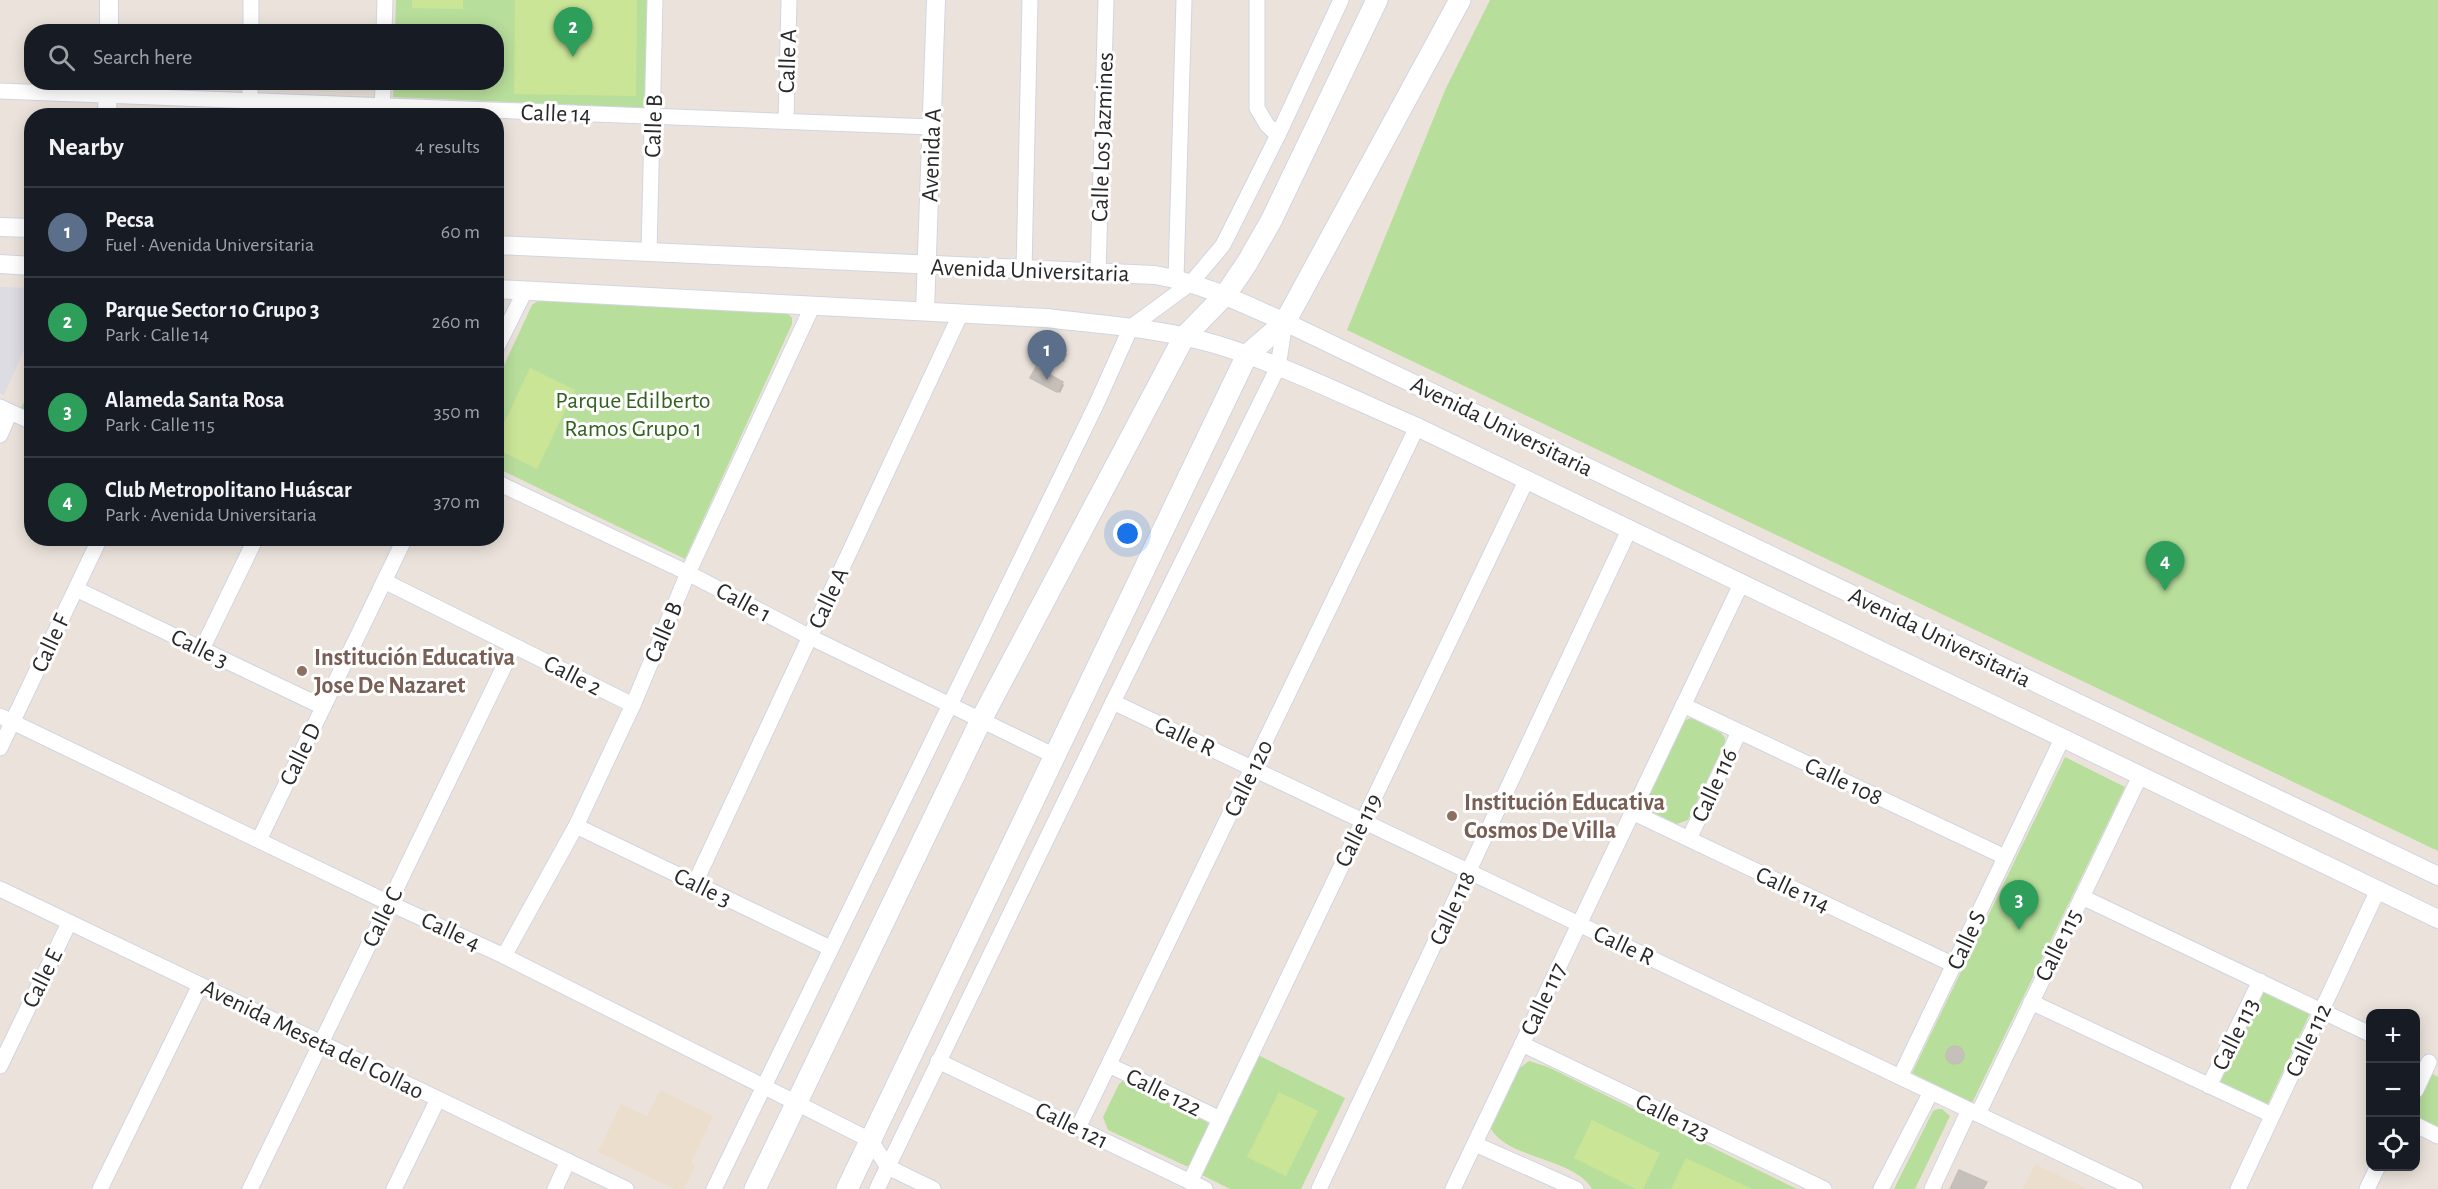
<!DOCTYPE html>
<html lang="en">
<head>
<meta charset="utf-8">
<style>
	body { margin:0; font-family:"Alegreya Sans",sans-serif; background:#20242c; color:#f1f3f6 }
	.controls { position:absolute; right:18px; bottom:18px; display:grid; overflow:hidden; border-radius:12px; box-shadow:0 3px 15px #0003 }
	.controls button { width:54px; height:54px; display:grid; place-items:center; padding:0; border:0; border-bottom:2px solid #363941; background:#171b24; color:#f1f3f6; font:30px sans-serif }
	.you { position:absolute; left:1128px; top:534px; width:21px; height:21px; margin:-15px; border:4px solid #fff; border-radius:50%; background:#1a73e8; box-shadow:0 0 0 9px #1a73e833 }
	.badge { display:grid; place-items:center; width:39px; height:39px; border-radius:50%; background:#4474ef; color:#fff; font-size:20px; font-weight:700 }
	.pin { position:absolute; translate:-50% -50px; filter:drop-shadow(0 2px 3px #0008) }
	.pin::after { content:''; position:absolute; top:32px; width:21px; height:18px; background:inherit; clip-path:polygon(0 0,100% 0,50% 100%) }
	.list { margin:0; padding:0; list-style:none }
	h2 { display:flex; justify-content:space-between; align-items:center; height:78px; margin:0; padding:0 24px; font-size:26px }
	h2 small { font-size:20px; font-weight:400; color:#9ea1a6 }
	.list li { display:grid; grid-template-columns:39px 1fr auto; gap:18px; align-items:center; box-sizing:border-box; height:90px; padding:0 24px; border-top:2px solid #363941 }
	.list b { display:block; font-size:22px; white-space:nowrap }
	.list p { margin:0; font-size:20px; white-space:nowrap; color:#9ea1a6 }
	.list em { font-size:20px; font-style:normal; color:#9ea1a6 }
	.icon { flex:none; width:33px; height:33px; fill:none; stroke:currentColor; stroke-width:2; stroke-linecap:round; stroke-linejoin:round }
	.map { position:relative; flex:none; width:2438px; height:1189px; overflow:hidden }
	.search { position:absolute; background:#171b24; box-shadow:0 3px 15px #0003; left:24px; top:24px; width:480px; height:66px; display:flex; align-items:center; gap:15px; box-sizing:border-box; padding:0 21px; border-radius:24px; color:#9ea1a6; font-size:22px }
	.panel { position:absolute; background:#171b24; box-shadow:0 3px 15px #0003; left:24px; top:108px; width:480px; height:438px; border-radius:24px }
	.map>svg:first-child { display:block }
	.industrial { fill:#dddce3 }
	.education { fill:#ebdecc }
	.green { fill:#b8de9b }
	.pitch { fill:#cbe597 }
	.shadow { fill:#0003 }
	.building { fill:#c6c0bb; stroke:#c6beb5; stroke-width:1.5 }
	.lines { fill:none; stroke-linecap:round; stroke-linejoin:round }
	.minor-casing { stroke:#d1d5e1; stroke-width:17 }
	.tertiary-casing { stroke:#d1d5e1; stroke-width:20 }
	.secondary-casing { stroke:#d1d5e1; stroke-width:23 }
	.minor { stroke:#fff; stroke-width:15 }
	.tertiary { stroke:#fff; stroke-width:18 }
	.secondary { stroke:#fff; stroke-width:21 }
	.education-dot { fill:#8d6e63; stroke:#fff; stroke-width:2 }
	.labels { text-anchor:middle; stroke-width:6; stroke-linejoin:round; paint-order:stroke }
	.street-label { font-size:24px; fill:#292929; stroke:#fff }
	.park-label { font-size:24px; fill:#32611e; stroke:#fff }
	.education-label { font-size:24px; font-weight:bold; fill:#785e54; stroke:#fff; text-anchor:start }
</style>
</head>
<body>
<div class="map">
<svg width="2438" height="1189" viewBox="0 0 2438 1189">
	<rect width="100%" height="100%" fill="#ebe3db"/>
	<path class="industrial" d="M0,287L32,288L31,335L4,395L0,393Z"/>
	<g class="education">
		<path d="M660,1090L713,1116L691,1163L695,1166L684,1189H674L598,1152L621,1104L647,1116Z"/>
		<path d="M2035,1164L2087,1189H2023Z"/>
	</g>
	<g class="green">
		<path d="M396,0H652L647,108L393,97L394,83L496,82V32L395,31Z"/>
		<path d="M1490,0H2438V851L1347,330L1446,88Z"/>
		<path d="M539,300L779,312L788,314L792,318V324L685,559L497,468V380L532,305Z"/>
		<path d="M31,387V413L21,408Z"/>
		<path d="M1691,718L1721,733L1725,738V743L1688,820L1677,824L1646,809L1644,802L1683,721Z"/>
		<path d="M2065,757L2125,787L1972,1103L1912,1073Z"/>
		<path d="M2264,991L2310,1013L2266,1108L2219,1085Z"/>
		<path d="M1258,1055L1345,1098L1301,1189H1230L1200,1174Z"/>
		<path d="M1529,1061L1548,1067L1797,1189H1592C1574,1158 1508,1159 1491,1129L1492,1122L1517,1070Z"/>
		<path d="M2431,1073L2438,1077V1132L2416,1121V1106Z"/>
		<path d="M1123,1081L1206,1120L1210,1127L1191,1166H1186L1108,1130L1103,1117L1119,1084Z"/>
		<path d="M1938,1109H1942L1950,1116L1915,1189H1894L1933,1111Z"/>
	</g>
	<g class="pitch">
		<path d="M412,0H463V9L412,8Z"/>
		<path d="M515,0H637L636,96L514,94Z"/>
		<path d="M530,368L575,390L537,469L497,449V438Z"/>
		<path d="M1279,1092L1318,1111L1286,1176L1247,1157Z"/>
		<path d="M1592,1120L1660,1153L1643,1189H1636L1574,1158Z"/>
		<path d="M1686,1158L1752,1189H1671Z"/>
	</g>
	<g class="shadow">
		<path d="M1065,352L1067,354L1064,362L1049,355Z"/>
		<path d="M1034,380L1062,383L1064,385L1060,393Z"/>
		<circle cx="1956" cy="1056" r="8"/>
	</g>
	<g class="building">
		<path d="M1051,345L1066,351L1062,361L1047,355Z"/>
		<path d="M1036,367L1063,382L1057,392L1030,378Z"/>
		<circle cx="1955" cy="1055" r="9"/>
		<path d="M1959,1170L1987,1182L1983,1189H1950Z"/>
	</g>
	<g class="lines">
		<defs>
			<g id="minor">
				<path d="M1257,0V108L1267,125L1278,135"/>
				<path d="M251,32V0"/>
				<path d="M384,32L385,0"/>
				<path d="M0,91L932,127"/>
				<path d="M250,101V82"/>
				<path d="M382,115L383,82"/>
				<path d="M786,121L789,0"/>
				<path d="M649,253L655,0"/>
				<path d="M1024,270L1030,0"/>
				<path d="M1098,273L1106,0"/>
				<path d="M1176,279L1184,0"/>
				<path d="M496,349L525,291"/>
				<path d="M0,407L32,422"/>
				<path d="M0,435L10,412"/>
				<path d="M496,482L688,573L810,637L1055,756"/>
				<path d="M384,581L633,705"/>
				<path d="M76,589L323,707"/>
				<path d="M202,649L256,538"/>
				<path d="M1113,702L2135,1189"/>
				<path d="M1683,705L2005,857"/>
				<path d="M0,716L389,903L504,956L870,1140L888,1167L933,1189"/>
				<path d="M0,748L100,538"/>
				<path d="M1632,812L1954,965"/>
				<path d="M576,826L830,948"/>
				<path d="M1689,839L1739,732"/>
				<path d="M259,840L405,538"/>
				<path d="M695,883L961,313"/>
				<path d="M0,889L626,1189"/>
				<path d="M2082,897L2370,1034"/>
				<path d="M504,956L576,826L633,705L688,573L813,305"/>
				<path d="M2031,1002L2272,1115"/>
				<path d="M1522,1044L1824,1189"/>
				<path d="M938,1061L1205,1189"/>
				<path d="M1109,1065L1220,1119"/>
				<path d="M0,1066L69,923"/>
				<path d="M1900,1077L2063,737"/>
				<path d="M2209,1086L2260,981"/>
				<path d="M2416,1090L2429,1062"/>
				<path d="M1978,1114L2140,776"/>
				<path d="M2416,1125L2438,1136"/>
				<path d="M1078,1128L1417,427"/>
				<path d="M1475,1144L1576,1189"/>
				<path d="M1190,1182L1527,479"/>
				<path d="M100,1189L200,985"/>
				<path d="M250,1189L514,646"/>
				<path d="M394,1189L438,1099"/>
				<path d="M555,1189L568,1161"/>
				<path d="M714,1189L1096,405L1131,327L1191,283L1223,245L1278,135L1341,0"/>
				<path d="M877,1189L1113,702L1278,367L1285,322"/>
				<path d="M1319,1189L1630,528"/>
				<path d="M1453,1189L1742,582"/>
				<path d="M1881,1189L1931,1092"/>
				<path d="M1932,1189L1969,1110"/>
				<path d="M2238,1189L2378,890"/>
				<path d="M2367,1189L2378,1166"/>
			</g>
			<g id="tertiary">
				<path d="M109,32V0"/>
				<path d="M107,116L108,82"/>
				<path d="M0,227L32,228"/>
				<path d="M496,245L1155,275C1205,284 1239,302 1285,322L2438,876"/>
				<path d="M0,264L32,266"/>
				<path d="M496,289L1046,318C1103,325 1162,328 1218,345C1286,366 1352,399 1417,427L2438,919"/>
				<path d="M925,311L936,0"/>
			</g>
			<g id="secondary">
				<path d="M755,1189L981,720L1184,337L1226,294L1247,263L1271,221L1377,0"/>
				<path d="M847,1189L1247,355L1285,322L1460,0"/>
			</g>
		</defs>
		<use href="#minor" class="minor-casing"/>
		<use href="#tertiary" class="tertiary-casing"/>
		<use href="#secondary" class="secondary-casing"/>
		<use href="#minor" class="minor"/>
		<use href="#tertiary" class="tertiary"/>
		<use href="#secondary" class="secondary"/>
	</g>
	<g class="education-dot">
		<circle cx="302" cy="671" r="6"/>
		<circle cx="1452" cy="816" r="6"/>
	</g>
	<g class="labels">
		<g class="street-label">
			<text transform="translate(787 61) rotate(-88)" y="8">Calle A</text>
			<text transform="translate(556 113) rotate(2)" y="8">Calle 14</text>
			<text transform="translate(653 126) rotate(-88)" y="8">Calle B</text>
			<text transform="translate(1102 137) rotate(-88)" y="8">Calle Los Jazmines</text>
			<text transform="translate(931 155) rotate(-88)" y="8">Avenida A</text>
			<text transform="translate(1030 270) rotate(2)" y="8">Avenida Universitaria</text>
			<text transform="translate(1502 426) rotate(26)" y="8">Avenida Universitaria</text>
			<text transform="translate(828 598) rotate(-65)" y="8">Calle A</text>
			<text transform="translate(744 602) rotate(28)" y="8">Calle 1</text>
			<text transform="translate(663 632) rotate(-67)" y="8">Calle B</text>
			<text transform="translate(1940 637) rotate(26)" y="8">Avenida Universitaria</text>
			<text transform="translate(50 643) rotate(-65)" y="8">Calle F</text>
			<text transform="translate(200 648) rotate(26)" y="8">Calle 3</text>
			<text transform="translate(573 675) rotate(27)" y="8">Calle 2</text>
			<text transform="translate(1185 736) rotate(25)" y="8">Calle R</text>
			<text transform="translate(300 754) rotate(-64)" y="8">Calle D</text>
			<text transform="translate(1248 778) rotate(-64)" y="8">Calle 120</text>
			<text transform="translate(1844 781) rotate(25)" y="8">Calle 108</text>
			<text transform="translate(1714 785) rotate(-65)" y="8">Calle 116</text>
			<text transform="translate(1358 830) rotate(-64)" y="8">Calle 119</text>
			<text transform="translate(703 887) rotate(26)" y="8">Calle 3</text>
			<text transform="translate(1793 889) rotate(25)" y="8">Calle 114</text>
			<text transform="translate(1452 908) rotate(-65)" y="8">Calle 118</text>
			<text transform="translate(382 917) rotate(-64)" y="8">Calle C</text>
			<text transform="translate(451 931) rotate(25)" y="8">Calle 4</text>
			<text transform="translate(1966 940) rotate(-65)" y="8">Calle S</text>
			<text transform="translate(1624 945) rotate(25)" y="8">Calle R</text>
			<text transform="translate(2058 945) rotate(-64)" y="8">Calle 115</text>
			<text transform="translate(42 978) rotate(-64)" y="8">Calle E</text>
			<text transform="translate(1543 999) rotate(-65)" y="8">Calle 117</text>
			<text transform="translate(2235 1034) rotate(-64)" y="8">Calle 113</text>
			<text transform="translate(313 1039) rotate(26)" y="8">Avenida Meseta del Collao</text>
			<text transform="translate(2308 1040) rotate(-65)" y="8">Calle 112</text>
			<text transform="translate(1164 1092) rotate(26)" y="8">Calle 122</text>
			<text transform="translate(1673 1117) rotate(26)" y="8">Calle 123</text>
			<text transform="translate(1072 1125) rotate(26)" y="8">Calle 121</text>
		</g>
		<g class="park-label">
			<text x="633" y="408">Parque Edilberto<tspan x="633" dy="28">Ramos Grupo 1</tspan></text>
		</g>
		<g class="education-label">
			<text x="314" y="665">Institución Educativa<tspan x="314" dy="28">Jose De Nazaret</tspan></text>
			<text x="1464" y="810">Institución Educativa<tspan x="1464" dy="28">Cosmos De Villa</tspan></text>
		</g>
	</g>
</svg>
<div class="controls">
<button>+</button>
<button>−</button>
<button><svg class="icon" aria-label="locate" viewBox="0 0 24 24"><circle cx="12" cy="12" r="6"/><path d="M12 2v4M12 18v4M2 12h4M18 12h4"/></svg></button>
</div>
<div class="you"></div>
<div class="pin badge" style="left:1047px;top:380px;background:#5c6f8a">1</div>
<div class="pin badge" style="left:573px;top:57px;background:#2e9e5b">2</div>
<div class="pin badge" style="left:2019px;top:930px;background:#2e9e5b">3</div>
<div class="pin badge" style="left:2165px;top:591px;background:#2e9e5b">4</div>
<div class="search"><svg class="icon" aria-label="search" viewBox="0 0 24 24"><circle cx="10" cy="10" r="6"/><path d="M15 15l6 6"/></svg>Search here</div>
<section class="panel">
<h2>Nearby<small>4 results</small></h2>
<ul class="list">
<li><span class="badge" style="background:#5c6f8a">1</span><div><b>Pecsa</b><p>Fuel · Avenida Universitaria</p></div><em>60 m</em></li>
<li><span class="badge" style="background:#2e9e5b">2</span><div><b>Parque Sector 10 Grupo 3</b><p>Park · Calle 14</p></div><em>260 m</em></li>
<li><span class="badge" style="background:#2e9e5b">3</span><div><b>Alameda Santa Rosa</b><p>Park · Calle 115</p></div><em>350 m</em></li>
<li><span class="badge" style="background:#2e9e5b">4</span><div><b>Club Metropolitano Huáscar</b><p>Park · Avenida Universitaria</p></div><em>370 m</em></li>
</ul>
</section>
</div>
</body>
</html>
